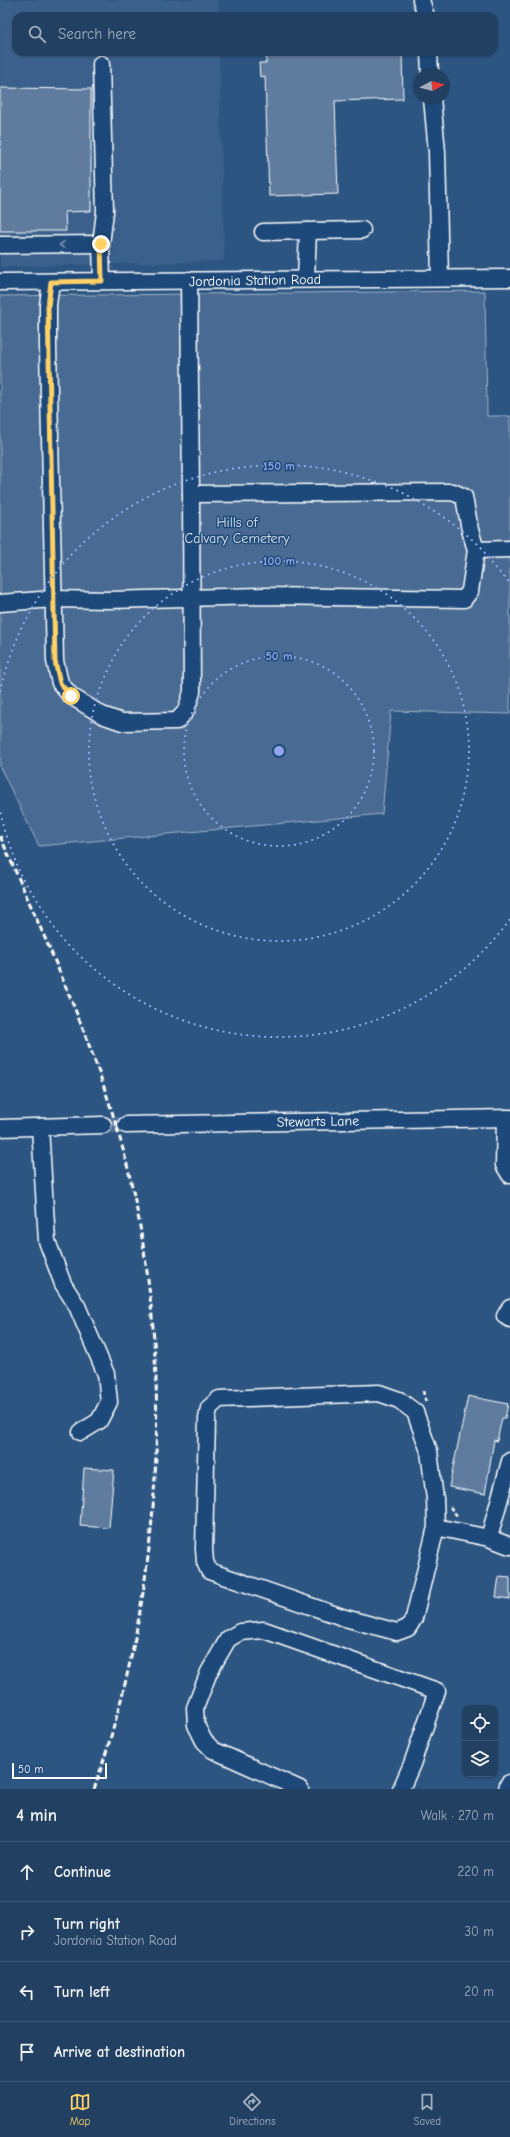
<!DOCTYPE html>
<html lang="en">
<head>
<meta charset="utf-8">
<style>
	body { margin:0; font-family:"Comic Neue",sans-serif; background:#294768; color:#f1f3f6 }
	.controls { position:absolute; right:12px; bottom:12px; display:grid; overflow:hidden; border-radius:8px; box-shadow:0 1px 3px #0004 }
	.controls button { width:36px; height:36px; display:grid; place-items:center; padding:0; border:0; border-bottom:1px solid #3e5977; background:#214062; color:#f1f3f6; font:20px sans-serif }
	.compass { position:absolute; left:414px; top:68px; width:36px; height:36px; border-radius:50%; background:#214062; box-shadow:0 1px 3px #0004; rotate:83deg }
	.scale { position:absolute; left:12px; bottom:10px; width:95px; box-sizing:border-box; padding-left:4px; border:2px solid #fff; border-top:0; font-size:11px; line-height:14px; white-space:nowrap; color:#fff; -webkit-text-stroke:3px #1f4a7a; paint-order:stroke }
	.stop { position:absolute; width:12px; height:12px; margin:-9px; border:3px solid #ffd166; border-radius:50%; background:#fff }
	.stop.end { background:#ffd166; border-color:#fff; box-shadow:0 1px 4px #0008 }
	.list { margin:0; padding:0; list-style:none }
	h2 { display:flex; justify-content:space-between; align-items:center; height:52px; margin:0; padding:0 16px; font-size:17px }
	h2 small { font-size:13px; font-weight:400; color:#a2afbe }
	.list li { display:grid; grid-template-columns:26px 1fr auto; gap:12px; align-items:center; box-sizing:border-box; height:60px; padding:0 16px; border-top:1px solid #3e5977 }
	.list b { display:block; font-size:15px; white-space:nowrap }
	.list p { margin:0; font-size:13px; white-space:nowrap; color:#a2afbe }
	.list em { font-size:13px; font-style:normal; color:#a2afbe }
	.icon { flex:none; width:22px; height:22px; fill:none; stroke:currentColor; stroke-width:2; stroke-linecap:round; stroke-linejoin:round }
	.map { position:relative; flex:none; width:510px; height:1789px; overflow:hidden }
	.search { position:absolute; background:#214062; box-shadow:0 1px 3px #0004; left:12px; right:12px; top:12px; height:44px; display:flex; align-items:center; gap:10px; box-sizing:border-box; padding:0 14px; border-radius:12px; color:#a2afbe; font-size:15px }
	.sheet { height:292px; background:#214062 }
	nav { display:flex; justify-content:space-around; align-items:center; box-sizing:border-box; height:56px; border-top:1px solid #3e5977; background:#214062; font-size:11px; color:#a2afbe }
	nav a { display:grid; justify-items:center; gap:2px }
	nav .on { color:#ffd166 }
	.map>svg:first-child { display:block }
	.built { fill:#3b618b }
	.green { fill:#486b92; stroke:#a4b5c8 }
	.building { fill:#5e7c9f; stroke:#fff }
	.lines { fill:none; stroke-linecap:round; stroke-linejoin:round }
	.minor-tunnel { stroke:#4c6e95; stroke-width:16; stroke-dasharray:16 8; stroke-linecap:butt }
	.minor-casing { stroke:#fff; stroke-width:19 }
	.major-casing { stroke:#fff; stroke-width:23 }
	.path { stroke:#fff; stroke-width:2.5; stroke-dasharray:4 3; stroke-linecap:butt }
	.minor { stroke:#1f4a7a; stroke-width:16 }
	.major { stroke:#1f4a7a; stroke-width:20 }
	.rail { stroke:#fff; stroke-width:3; stroke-dasharray:6 3; stroke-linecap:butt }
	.oneway { stroke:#7992af }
	.route { stroke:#ffd166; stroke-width:5 }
	.ring { fill:none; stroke:#8ea6ec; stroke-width:2; stroke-dasharray:2 4 }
	.labels { text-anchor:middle; stroke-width:3; stroke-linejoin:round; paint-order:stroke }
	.street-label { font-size:14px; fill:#fff; stroke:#1f4a7a }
	.park-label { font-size:14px; fill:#dae1e9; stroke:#1f4a7a }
	.centre { fill:#8ea6ec; stroke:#1f4a7a; stroke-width:2 }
	.ring-label { font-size:12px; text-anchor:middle; font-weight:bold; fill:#8ea6ec; stroke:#1f4a7a; stroke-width:3; stroke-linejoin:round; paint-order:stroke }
</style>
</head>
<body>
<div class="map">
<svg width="510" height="1789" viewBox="0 0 510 1789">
	<rect width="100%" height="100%" fill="#2c5582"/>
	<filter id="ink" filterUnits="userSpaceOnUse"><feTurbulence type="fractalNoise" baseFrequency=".025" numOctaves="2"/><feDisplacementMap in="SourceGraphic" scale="8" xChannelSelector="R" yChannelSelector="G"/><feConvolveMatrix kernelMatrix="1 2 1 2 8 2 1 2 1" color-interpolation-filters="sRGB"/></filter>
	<g filter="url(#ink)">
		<path class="built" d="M0,0H218V16H16V52H219L224,261L0,267Z"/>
		<path class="green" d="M485,291L487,416H510V714L391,711L382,814L39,846L0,767V296Z"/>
		<g class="building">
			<path d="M266,52H402L403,99L335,101L338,194L269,196L265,76L260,77L259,63H266Z"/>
			<path d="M0,88L91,89V211L65,212L66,231H0Z"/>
			<path d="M468,1396L508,1404L505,1418H502L497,1441L494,1440L485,1494L449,1487Z"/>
			<path d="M84,1468L114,1470L109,1528L80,1526Z"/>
			<path d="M499,1576L510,1577V1599L496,1597Z"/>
		</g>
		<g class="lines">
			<path class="minor-tunnel" d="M103,1125H126"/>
			<defs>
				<g id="minor">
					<path d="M421,0L426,16"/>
					<path d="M429,52L430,74"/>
					<path d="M101,64L105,212L101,244L102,281"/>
					<path d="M432,98L437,152L440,278"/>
					<path d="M308,231L362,230"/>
					<path d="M263,232L308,231L306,279"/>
					<path d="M0,245L101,244"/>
					<path d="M189,280L191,494L453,492L464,497L470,530L476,550L510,549"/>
					<path d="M0,282L510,278"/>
					<path d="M51,282L48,305V347L55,661L60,683L71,696L102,715L122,722L177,721L186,711L192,692L191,494"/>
					<path d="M0,603L54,599L109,600L264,596L464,599L470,591L476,550"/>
					<path d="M505,1118L504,1165L510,1175"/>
					<path d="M126,1125L510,1118"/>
					<path d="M40,1127L47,1241L63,1284L77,1306L106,1374L109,1402L99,1421L81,1432"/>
					<path d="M0,1128L103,1125"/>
					<path d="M510,1308L505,1316L510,1319"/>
					<path d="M510,1461L489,1538L510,1546"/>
					<path d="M436,1527L435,1499L429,1451L415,1412L399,1400L379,1393L219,1399L209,1408L207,1419L204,1549L205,1562L209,1571L345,1618L397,1632L408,1628L414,1618L436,1527L489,1538"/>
					<path d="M300,1789L213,1750L204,1741L196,1725L195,1708L209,1672L228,1639L240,1632L264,1630L437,1691L412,1764L401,1789"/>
				</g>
				<path id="major" d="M509,1789L510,1785"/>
			</defs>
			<use href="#minor" class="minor-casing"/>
			<use href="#major" class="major-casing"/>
			<g class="path">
				<path d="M423,1391L426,1403"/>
				<path d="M450,1507L458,1517"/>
			</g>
			<use href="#minor" class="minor"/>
			<use href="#major" class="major"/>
			<path class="rail" d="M0,836C48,946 101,1056 129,1173C176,1374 162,1595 94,1789"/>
		</g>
		<defs><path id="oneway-chevron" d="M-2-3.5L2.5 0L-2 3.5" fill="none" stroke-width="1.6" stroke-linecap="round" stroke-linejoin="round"/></defs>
		<use class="oneway" href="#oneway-chevron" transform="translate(62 245) rotate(180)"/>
	</g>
	<g class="lines" filter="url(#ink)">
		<path class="route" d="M71,696L60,683L55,661L48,306L51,282L102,281L101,244"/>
	</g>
	<g class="ring">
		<circle cx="279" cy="751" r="95"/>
		<circle cx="279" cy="751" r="190"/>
		<path d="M510 919A285 285 0 0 1 0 810M0 692A285 285 0 0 1 510 583"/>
	</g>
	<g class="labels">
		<g class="street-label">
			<text transform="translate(255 280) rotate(-1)" y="5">Jordonia Station Road</text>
			<text transform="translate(318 1121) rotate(-1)" y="5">Stewarts Lane</text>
		</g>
		<g class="park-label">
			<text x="237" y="527">Hills of<tspan x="237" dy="16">Calvary Cemetery</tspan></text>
		</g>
	</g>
	<circle cx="279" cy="751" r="6" class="centre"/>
	<g class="ring-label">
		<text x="279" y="470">150 m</text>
		<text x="279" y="565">100 m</text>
		<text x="279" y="660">50 m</text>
	</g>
</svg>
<div class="controls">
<button><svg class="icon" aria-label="locate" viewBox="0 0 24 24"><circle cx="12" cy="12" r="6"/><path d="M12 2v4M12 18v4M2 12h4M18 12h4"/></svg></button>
<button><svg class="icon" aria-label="layers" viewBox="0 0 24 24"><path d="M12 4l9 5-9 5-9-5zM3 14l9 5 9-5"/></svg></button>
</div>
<svg class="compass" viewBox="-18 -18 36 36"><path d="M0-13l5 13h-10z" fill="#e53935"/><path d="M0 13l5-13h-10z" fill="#a2afbe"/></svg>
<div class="scale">50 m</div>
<div class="stop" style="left:71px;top:696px"></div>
<div class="stop end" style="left:101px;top:244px"></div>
<div class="search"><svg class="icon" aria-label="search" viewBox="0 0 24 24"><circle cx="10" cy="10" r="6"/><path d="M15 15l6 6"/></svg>Search here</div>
</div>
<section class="sheet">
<h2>4 min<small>Walk · 270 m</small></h2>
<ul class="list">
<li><svg class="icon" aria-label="ahead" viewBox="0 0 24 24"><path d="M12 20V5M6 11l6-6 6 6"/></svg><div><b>Continue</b></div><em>220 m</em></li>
<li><svg class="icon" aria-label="right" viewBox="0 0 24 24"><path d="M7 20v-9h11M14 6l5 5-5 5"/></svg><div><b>Turn right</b><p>Jordonia Station Road</p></div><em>30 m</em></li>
<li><svg class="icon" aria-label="left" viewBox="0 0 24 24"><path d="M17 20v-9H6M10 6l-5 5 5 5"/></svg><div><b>Turn left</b></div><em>20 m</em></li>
<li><svg class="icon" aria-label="arrive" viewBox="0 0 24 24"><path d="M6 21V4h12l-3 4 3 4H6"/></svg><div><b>Arrive at destination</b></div></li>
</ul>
</section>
<nav>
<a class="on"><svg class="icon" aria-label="map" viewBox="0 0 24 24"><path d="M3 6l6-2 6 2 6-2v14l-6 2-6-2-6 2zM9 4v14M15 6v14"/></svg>Map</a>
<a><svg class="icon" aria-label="directions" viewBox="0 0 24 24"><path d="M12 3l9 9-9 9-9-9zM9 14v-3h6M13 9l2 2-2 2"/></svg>Directions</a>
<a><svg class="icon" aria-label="saved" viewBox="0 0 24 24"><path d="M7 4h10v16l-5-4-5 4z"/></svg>Saved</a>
</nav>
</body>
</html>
